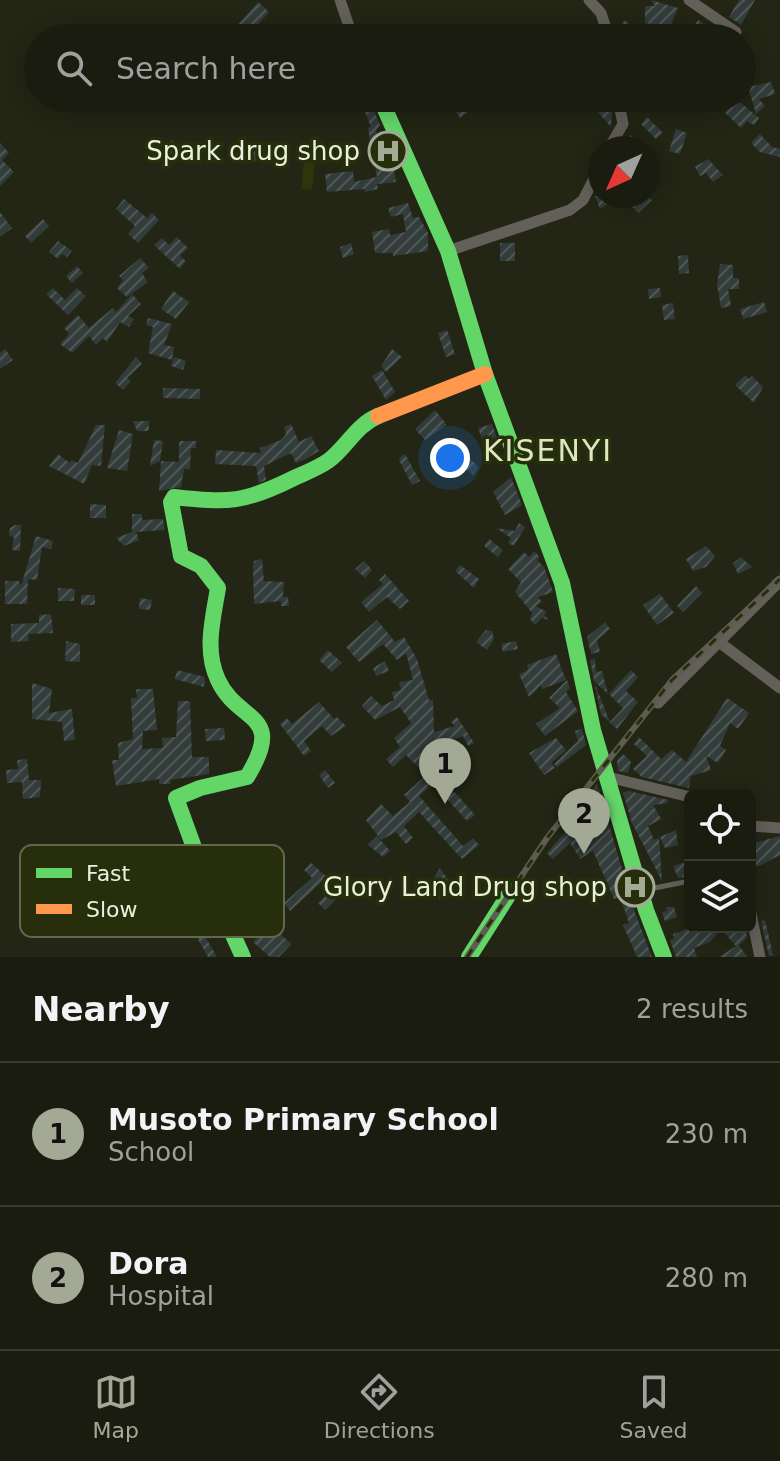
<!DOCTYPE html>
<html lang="en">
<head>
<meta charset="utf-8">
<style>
	body { margin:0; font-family:"DejaVu Sans",sans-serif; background:#232518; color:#f1f3f6 }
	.controls { position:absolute; right:24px; bottom:24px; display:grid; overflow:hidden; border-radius:12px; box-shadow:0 4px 20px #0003 }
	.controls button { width:72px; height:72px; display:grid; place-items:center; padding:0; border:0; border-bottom:2px solid #383a2f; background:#1a1c0f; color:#f1f3f6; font:40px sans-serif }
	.compass { position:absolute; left:588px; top:136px; width:72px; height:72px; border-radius:50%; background:#1a1c0f; box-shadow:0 4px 20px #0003; rotate:225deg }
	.you { position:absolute; left:450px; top:458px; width:28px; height:28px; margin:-20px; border:6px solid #fff; border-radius:50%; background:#1a73e8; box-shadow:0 0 0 12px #1a73e833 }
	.badge { display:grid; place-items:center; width:52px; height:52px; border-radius:50%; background:#a4a995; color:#111; font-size:26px; font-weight:700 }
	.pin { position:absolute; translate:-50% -66px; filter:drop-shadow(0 2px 4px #0008) }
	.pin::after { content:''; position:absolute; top:42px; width:28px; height:24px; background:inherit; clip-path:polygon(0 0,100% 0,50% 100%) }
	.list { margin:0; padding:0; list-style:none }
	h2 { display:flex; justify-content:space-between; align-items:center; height:104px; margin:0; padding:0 32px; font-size:34px }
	h2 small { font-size:26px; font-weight:400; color:#9fa19e }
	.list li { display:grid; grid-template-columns:52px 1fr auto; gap:24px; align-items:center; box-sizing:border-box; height:144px; padding:0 32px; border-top:2px solid #383a2f }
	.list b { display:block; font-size:30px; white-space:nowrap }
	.list p { margin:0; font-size:26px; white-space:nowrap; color:#9fa19e }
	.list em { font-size:26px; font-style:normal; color:#9fa19e }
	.icon { flex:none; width:44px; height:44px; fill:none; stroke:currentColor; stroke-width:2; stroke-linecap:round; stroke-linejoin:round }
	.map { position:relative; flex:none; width:780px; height:957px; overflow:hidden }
	.search { position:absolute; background:#1a1c0f; box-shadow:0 4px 20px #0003; left:24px; right:24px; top:24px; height:88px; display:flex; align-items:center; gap:20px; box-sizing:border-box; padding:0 28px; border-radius:44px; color:#9fa19e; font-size:30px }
	.sheet { height:392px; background:#1a1c0f }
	nav { display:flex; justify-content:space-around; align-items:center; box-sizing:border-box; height:112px; border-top:2px solid #383a2f; background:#1a1c0f; font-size:22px; color:#9fa19e }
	nav a { display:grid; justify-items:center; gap:4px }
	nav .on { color:#a4a995 }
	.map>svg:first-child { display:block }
	.built { fill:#2d350d }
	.building { fill:url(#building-hatch) }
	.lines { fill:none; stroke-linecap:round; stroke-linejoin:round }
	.lane { stroke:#635f59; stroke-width:5 }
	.street { stroke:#635f59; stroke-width:11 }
	.fast { stroke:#63d668; stroke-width:16 }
	.slow { stroke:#ff974d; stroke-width:16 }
	.rail-casing { stroke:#5d5d51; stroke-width:6 }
	.rail { stroke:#272e0c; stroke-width:3; stroke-dasharray:9; stroke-linecap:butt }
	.labels { text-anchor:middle; stroke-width:7; stroke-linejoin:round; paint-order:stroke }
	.poi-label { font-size:26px; fill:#eaf0db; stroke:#272e0c; text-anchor:end }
	.quarter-label { font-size:30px; letter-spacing:2px; fill:#dde8c0; stroke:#272e0c }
	.key { fill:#272e0c; stroke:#62684a; stroke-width:2 }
	.key-label { font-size:22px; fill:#eaf0db }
</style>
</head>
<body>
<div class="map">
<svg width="780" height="957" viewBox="0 0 780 957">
	<defs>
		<pattern id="building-hatch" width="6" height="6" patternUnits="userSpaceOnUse" patternTransform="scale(2)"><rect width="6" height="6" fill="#323c3a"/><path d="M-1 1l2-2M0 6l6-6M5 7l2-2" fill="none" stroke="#505856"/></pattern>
	</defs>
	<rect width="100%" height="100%" fill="#232614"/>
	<path class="built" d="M305,149L316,150L312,190L301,189Z"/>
	<g class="building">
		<path d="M651,0L678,8L670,27L645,23V6H655Z"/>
		<path d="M739,0H755L741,25L729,17Z"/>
		<path d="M258,2L269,12L247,37L236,27Z"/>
		<path d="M624,20L648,38H617Z"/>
		<path d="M698,20L705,25L697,38H686Z"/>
		<path d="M771,82L775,94L759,99L765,106L756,114L748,87Z"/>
		<path d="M310,98H339V100L313,108Z"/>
		<path d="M359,98H369L380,125L376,130L380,146L389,145L391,150L396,182L377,184L378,189L365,192L364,189L327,192L325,174L353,171L354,182L377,177L368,128L371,127Z"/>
		<path d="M460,98L471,110L460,118L451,104Z"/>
		<path d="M737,100L759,118L754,125L747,121L741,128L725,113Z"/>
		<path d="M605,102L612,109L611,127L596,110Z"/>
		<path d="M647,117L663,133L656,139L641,124Z"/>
		<path d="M676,129L687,133L680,154L669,151Z"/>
		<path d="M760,134L772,147L780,149V157L760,152L751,143Z"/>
		<path d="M630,135L644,148H619Z"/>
		<path d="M172,140L179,146L166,159L162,150Z"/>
		<path d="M249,142L262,156L253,163L241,149Z"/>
		<path d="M0,143L9,153L2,160L14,172L0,186Z"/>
		<path d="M708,159L723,175L713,182L706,173L700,176L695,167Z"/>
		<path d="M595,196H620L600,209Z"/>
		<path d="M623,196H648L652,200L638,213Z"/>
		<path d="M124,199L147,218L152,213L159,220L138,243L128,234L135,226L116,209Z"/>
		<path d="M408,203L413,218L419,217L428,233V251L393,256V253H375L372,232L389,229L390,235L406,232L403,214L391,217L388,208Z"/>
		<path d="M0,212L12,228L0,237Z"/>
		<path d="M43,219L49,226L31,243L25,236Z"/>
		<path d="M177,237L188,248L180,256L186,261L180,269L154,245L162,238L169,245Z"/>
		<path d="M58,241L72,251L67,257L62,254L58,259L49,252Z"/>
		<path d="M351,243L354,254L343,258L340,247Z"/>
		<rect x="500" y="243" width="15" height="18"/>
		<path d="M688,255L689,273L679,274L678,256Z"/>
		<path d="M140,258L149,268L142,273L148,282L127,297L117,288L123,280L119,276Z"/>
		<path d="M720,264L733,265V278H739V289H728L731,306L721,308L717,285Z"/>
		<path d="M77,266L83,273L72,283L66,276Z"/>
		<path d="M53,288L65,300L77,288L86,296L68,315L46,294Z"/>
		<path d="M660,288L661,297L649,299L648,289Z"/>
		<path d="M173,291L189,302L176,319L161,309Z"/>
		<path d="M132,294L141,304L128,316L134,319L129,327L120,322L107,342L103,338L96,345L89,336L72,353L60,344L69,334L64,328L78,315L89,328L113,308L116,312Z"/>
		<path d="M764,302L767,312L743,319L740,309Z"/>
		<path d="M673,303L675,319L664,320L662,305Z"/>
		<path d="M148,318L172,324L164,345L174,347L172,360L148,353L153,327L146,325Z"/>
		<path d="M447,330L455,354L446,357L438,333Z"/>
		<path d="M5,349L13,360L0,369V353Z"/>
		<path d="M392,349L402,357L386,372L381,366Z"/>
		<path d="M136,357L142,364L127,378L131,381L123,390L115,383Z"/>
		<path d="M174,357L186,361L183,370L171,366Z"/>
		<path d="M382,370L395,392L386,400L372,376Z"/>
		<path d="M745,375L749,379L752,376L763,387L754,403L735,385Z"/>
		<path d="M163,388L200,389V399L163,398Z"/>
		<path d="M435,410L447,425L425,440L415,429Z"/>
		<path d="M133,421H149V431H137Z"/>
		<path d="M291,424L299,442L311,436L319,451L306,459L296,463L291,453L264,466L266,480L259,483L256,466L215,464L216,450L261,453L260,448L281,440L286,434L284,427Z"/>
		<path d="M492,424L498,441L484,445L478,428Z"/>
		<path d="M96,425H105L101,466L92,465L84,484L49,466L58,454L70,463L71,460L78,463Z"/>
		<path d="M119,430L133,434L127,471L107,468Z"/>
		<path d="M154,440L163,441L160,461L150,466Z"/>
		<path d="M179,441H196V448H191L190,469H184L181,487L159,491L161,461L179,462Z"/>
		<path d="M405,454L420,481L412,485L400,462L399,458Z"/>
		<path d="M469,458L479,467L473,475L461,464Z"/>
		<path d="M511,477L522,505L505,515L493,492Z"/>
		<path d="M90,504L106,505V518H90Z"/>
		<path d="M132,514H142V520L163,519L165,530L136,532L139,540L124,546L116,538L132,532Z"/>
		<path d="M519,523L525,527L514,546L508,543L511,538L496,528L515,531Z"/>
		<path d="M15,525H21L20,551L12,550L14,537L9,536L10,528Z"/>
		<path d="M36,536L53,541L51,549L42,547L37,580L28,579L27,604H5V581H19L21,586Z"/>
		<path d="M489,539L503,550L498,557L484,546Z"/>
		<path d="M706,546L715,556L706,567L693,571L686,559Z"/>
		<path d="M534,551L540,557L537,560L544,567L553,592L538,597L542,602L536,606L547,612L544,615L549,620L542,618L535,625L530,619L532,613L515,592L521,582L508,569L524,552L529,557Z"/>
		<path d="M741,557L752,567L738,574L733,563Z"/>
		<path d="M262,559L264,581L284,582L283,597H288L289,606H281V601L254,604L253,566L254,561Z"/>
		<path d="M364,561L372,570L365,578L355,569Z"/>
		<path d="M460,565L479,579L474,588L455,571Z"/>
		<path d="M385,574L409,601L400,609L387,597L369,612L361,602L383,584L379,580Z"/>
		<path d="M696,586L702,593L683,612L677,606Z"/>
		<path d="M58,588L75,589L74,601H58Z"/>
		<path d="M660,594L674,613L657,625L643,605Z"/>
		<rect x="81" y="595" width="14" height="10"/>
		<path d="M140,598L152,600L150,610L139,609Z"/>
		<path d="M51,614L53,633L28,634L29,641L11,642V624L39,623V615Z"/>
		<path d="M377,620L395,642L404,637L417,659L429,700H433L434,732L455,726L451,722L457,717L474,743L468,746L463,736L428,749L437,760L432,764L441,777L475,815L467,821L433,784L419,796L463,846L473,838L479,845L462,859L419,812L404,826L413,838L406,844L396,832L381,840L366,820L381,804L393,816L410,802L404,795L426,775L406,755L393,767L386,759L400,747L394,738L411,723L400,707L375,720L362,706L371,696L382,706L394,700L392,692L401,690L399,682L413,680L406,653L397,660L383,644L359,662L346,647Z"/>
		<path d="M605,622L610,629L597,640L600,652L591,654L587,637Z"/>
		<path d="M486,630L492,631L494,639L487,650L476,642Z"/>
		<path d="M66,641L80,644V662L65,661Z"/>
		<path d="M516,641L518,649L503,652L501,644Z"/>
		<path d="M328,650L342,663L332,672L319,660Z"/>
		<path d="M556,654L566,680L542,689L541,685L529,697L519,674L528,670L527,665Z"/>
		<path d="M595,659L596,672L602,671L608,694L594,681L590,660Z"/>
		<path d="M385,661L389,671L376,676L373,668Z"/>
		<path d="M177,670L205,677L204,687L175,679Z"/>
		<path d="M631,670L638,677L626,691L638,702L617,729L601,714L594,682L610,722L623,708L609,694Z"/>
		<path d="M567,680L570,688L566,692L578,711L545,736L536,724L560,708L549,698Z"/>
		<path d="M32,683L52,689L49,713L72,709L75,740L64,741L62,722L32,719Z"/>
		<path d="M136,689H153L157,730L143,731L142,749L163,748L162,738L176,737L178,701H190L192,757H209V774L170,780L171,784H159V779L116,786L112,760H119L118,743L133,739L131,698H137Z"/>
		<path d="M727,698L749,713L738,729L730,723L720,746L726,750L718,763L706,756L711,770L691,776L689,788L642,777L633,769L647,756L634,744L639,737L661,759L672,750L686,762Z"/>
		<path d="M319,702L334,719L337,717L346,726L331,736L322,726L304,741L311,751L304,756L280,724L287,718L292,724Z"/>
		<path d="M224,728L225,740L206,741L205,729Z"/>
		<path d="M582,729L586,745L557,767L554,764L578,741L575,731Z"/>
		<path d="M556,738L566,750L551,763L555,768L544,775L529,753Z"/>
		<path d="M623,754L631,762L628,773L618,771L617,760Z"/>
		<path d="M27,759L29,780H41L40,797L23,799L22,782L7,783L6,770L18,769L17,760Z"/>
		<path d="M325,770L335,783L328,788L319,775Z"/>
		<path d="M597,784L635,913L652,957H637L623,925L629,923L620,897L614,899L593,851L580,859L570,843L553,859L547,853L598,794L592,790Z"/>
		<path d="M629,791L668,800V803L653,805L661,819L648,826L654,840L659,838L662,881L632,823L623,793Z"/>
		<path d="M676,830L678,845L665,848L660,837Z"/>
		<path d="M750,835L757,842L780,836V855L759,866H750Z"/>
		<path d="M377,836L390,851L383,857L368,845Z"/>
		<path d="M690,860V876L678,878L673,866Z"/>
		<path d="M311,863L327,877L290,911L284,903L312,878L304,870Z"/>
		<path d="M440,868L453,887L440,900L428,886Z"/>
		<path d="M329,892L336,899L325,910L318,903Z"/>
		<path d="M666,907H674L677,917L665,921L662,912L667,911Z"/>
		<path d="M765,920L773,955L769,956L761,921Z"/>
		<path d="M270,924L291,944L279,957H270L253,942Z"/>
		<path d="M693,927H745L747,938L739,945L747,957H719L736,946L721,929L710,942L694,948L697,957H676L670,940L674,939L673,934Z"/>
		<path d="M203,933L217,957H208L196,936Z"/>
	</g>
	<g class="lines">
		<path class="lane" d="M644,890L690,881"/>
		<g class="street">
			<path d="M340,0L353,38"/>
			<path d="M589,0L601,13L609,38"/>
			<path d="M689,0L736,32"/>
			<path d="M609,148L623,124L618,98"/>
			<path d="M448,251L570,210L583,200L600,167"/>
			<path d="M719,642L780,688"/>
			<path d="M658,703L780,581"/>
			<path d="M608,777L690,797"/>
			<path d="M750,826L780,828"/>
			<path d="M750,909L760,957"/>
		</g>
		<g class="fast">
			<path d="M380,98L448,251L485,374L562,583L593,730L646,910L664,957"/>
			<path d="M243,957L196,853L176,798L200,788L247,777C287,712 238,724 218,680C204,650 213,619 218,588L201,566L181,556L171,502L174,497C229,503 244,503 294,478C305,473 318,468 328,461C346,448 356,425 378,416"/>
			<path d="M469,957L511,891"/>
		</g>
		<path class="slow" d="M378,416L485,374"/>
		<defs>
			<path id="rail" d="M467,957L547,838L672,680L780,579"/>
		</defs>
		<use href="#rail" class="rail-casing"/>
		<use href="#rail" class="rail"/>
	</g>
	<defs>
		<symbol id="hospital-ring" viewBox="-11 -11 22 22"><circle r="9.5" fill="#272e0c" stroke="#a4a995" stroke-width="1.5"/><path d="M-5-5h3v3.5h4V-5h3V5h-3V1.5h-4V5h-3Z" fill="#a4a995"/></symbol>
	</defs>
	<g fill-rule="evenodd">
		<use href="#hospital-ring" x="366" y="129" width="44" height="44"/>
		<use href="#hospital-ring" x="613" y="865" width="44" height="44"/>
	</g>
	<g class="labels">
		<g class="poi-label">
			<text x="360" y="160">Spark drug shop</text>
			<text x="607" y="896">Glory Land Drug shop</text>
		</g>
		<g class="quarter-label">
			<text x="548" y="461">KISENYI</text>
		</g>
	</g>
	<rect x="20" y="845" width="264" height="92" rx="12" class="key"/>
	<rect x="36" y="868" width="36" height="10" fill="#63d668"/>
	<rect x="36" y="904" width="36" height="10" fill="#ff974d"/>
	<g class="key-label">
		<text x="86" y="881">Fast</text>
		<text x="86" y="917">Slow</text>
	</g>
</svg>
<div class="controls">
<button><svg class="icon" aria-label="locate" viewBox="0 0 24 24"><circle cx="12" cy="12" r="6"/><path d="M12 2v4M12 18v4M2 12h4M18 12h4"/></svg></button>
<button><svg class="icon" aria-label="layers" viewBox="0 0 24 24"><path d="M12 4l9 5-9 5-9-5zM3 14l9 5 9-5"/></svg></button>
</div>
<svg class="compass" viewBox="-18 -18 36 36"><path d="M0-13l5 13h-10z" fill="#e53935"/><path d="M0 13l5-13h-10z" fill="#9fa19e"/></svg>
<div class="you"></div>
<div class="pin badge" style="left:445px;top:804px">1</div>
<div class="pin badge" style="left:584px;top:854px">2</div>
<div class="search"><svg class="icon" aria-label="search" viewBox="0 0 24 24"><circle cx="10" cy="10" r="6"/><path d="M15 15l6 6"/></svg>Search here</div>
</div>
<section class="sheet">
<h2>Nearby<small>2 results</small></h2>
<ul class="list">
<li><span class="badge">1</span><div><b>Musoto Primary School</b><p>School</p></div><em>230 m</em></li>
<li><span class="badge">2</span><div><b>Dora</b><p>Hospital</p></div><em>280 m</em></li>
</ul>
</section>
<nav>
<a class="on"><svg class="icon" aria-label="map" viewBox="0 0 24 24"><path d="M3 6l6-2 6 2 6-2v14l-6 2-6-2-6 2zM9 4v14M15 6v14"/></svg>Map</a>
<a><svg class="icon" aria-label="directions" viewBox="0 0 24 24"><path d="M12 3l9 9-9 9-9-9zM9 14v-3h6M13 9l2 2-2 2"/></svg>Directions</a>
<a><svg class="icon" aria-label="saved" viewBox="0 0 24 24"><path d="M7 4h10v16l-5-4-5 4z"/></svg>Saved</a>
</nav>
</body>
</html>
